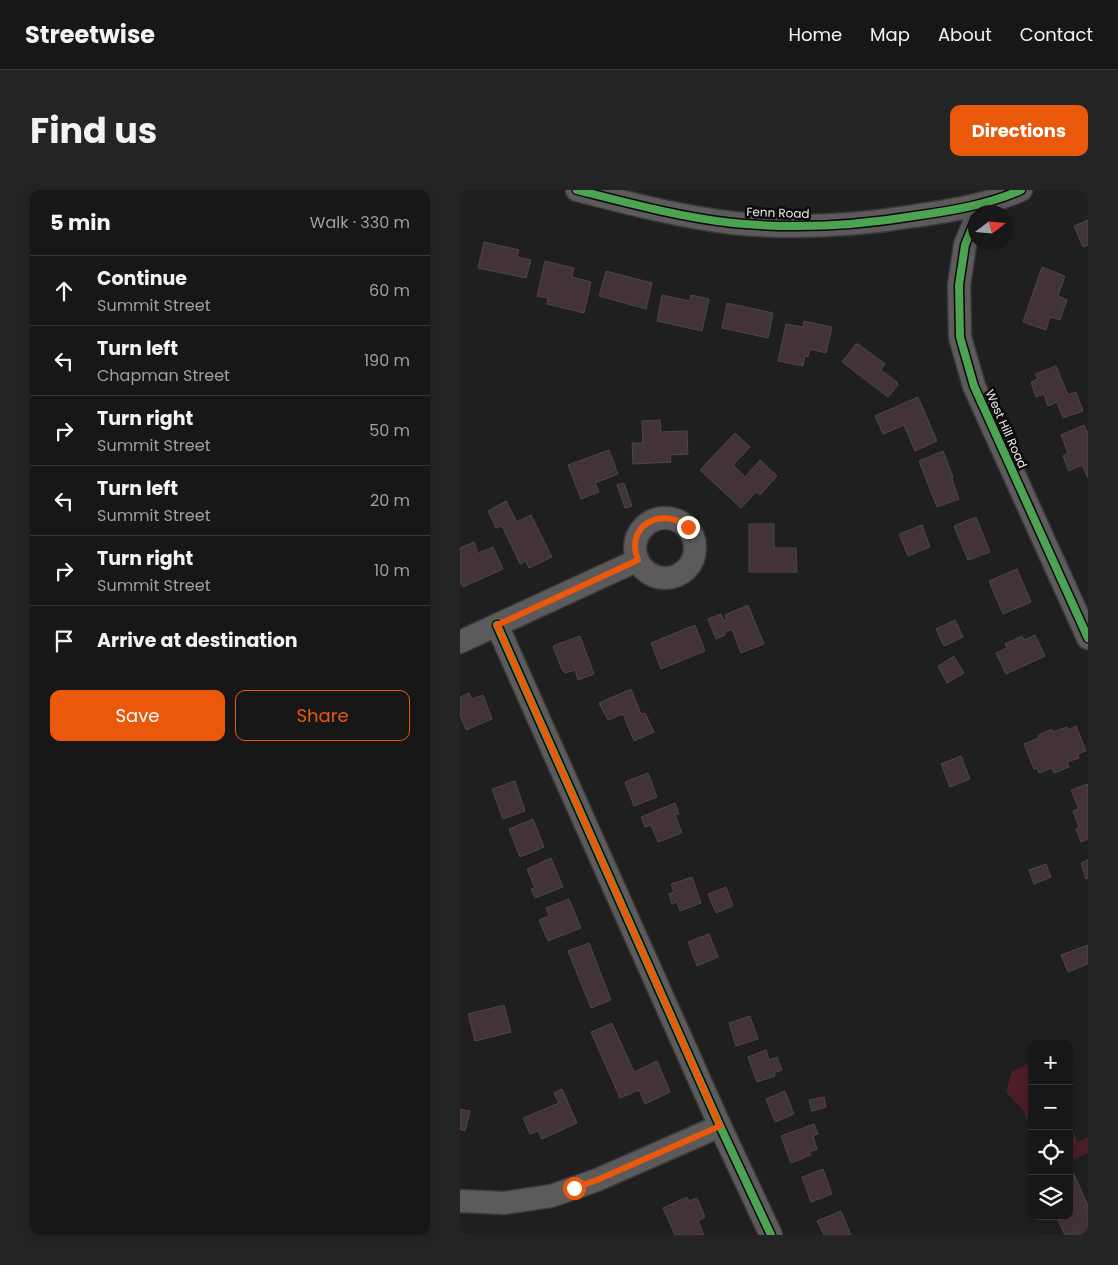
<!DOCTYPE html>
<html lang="en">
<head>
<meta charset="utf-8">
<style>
	body { margin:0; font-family:Poppins,sans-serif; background:#252424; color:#f1f3f6 }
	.controls { position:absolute; right:15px; bottom:15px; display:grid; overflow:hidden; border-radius:10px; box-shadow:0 2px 12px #0003 }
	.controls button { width:45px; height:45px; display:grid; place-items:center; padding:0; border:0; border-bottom:1px solid #363636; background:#181717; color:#f1f3f6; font:25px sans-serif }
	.compass { position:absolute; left:508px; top:15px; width:45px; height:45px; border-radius:50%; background:#181717; box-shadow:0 2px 12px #0003; rotate:74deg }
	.stop { position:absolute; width:15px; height:15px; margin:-11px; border:4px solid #ea580c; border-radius:50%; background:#fff }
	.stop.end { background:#ea580c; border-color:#fff; box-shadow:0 1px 5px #0008 }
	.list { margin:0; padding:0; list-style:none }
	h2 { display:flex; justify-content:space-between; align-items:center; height:65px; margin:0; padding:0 20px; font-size:21px }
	h2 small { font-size:16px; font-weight:400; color:#9f9fa1 }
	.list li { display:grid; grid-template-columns:32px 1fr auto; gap:15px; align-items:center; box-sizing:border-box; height:70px; padding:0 20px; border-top:1px solid #363636 }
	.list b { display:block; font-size:19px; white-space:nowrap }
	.list p { margin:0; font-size:16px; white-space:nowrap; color:#9f9fa1 }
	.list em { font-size:16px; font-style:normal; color:#9f9fa1 }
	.actions { display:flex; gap:10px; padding:15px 20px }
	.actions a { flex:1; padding:11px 0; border:1px solid #ea580c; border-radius:10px; text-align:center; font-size:18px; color:#ea580c }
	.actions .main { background:#ea580c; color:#fff }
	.icon { flex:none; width:28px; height:28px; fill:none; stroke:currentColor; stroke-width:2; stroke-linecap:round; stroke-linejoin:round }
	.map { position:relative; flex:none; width:628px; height:1045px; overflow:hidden; border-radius:10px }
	header { display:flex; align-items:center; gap:30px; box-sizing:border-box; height:70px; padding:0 25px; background:#181717; border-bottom:1px solid #363636 }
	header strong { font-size:24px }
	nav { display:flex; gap:28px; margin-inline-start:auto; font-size:18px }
	.intro { display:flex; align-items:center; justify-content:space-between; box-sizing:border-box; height:120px; padding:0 30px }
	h1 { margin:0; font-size:35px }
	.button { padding:12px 22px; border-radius:10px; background:#ea580c; color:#fff; font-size:18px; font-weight:700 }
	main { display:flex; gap:30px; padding:0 30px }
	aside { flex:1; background:#181717; border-radius:10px; box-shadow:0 2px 12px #0003 }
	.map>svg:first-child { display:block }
	.green { fill:#4b1f25 }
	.building { fill:#443336; stroke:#494848 }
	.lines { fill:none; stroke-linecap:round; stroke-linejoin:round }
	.minor-casing { stroke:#3b3a3a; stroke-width:25 }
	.minor { stroke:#5c5a5a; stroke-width:22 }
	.cycleway-casing { stroke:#0a0808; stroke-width:11 }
	.cycleway { stroke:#4ca352; stroke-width:8 }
	.route { stroke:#ea580c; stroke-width:6 }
	.labels { text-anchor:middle; stroke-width:5; stroke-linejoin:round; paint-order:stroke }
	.street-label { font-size:12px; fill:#eeebec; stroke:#0a0808 }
</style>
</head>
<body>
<header>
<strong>Streetwise</strong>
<nav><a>Home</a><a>Map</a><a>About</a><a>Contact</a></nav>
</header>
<div class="intro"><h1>Find us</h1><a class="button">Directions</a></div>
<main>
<aside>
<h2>5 min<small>Walk · 330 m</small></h2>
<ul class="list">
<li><svg class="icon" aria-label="ahead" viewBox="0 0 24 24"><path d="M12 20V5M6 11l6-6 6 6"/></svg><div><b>Continue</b><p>Summit Street</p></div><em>60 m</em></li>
<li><svg class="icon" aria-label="left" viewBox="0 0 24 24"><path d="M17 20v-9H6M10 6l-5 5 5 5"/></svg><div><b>Turn left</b><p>Chapman Street</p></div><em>190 m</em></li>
<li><svg class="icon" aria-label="right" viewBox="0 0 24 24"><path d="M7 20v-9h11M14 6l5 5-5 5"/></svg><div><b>Turn right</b><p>Summit Street</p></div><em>50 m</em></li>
<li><svg class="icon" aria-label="left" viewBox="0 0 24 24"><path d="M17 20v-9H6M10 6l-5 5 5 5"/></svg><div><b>Turn left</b><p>Summit Street</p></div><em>20 m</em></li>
<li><svg class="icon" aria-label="right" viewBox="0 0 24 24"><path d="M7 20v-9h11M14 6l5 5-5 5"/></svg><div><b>Turn right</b><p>Summit Street</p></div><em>10 m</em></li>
<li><svg class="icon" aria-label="arrive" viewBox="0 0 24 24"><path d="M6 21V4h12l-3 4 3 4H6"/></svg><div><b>Arrive at destination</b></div></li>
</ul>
<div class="actions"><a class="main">Save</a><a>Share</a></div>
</aside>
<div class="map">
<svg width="628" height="1045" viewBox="0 0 628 1045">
	<rect width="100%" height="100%" fill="#201f1f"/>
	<g class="green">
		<path d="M572,872V940L563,920L546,902L552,881Z"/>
		<path d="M609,932L618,952L628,947V963L609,971Z"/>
	</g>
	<g class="building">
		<path d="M628,30V55L623,57L614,36Z"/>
		<path d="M24,52L59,60L57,67L71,70L66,88L18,78Z"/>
		<path d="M85,71L114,78L112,87L131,92L124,123L87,114L88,108L77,106Z"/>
		<path d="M582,77L605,86L598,106L607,110L600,130L590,127L586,140L563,132Z"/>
		<path d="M146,81L192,93L186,119L139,106Z"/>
		<path d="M202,105L230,111L231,105L249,109L242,141L197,131Z"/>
		<path d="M267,113L313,123L308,148L262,138Z"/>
		<path d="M344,131L372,137L366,163L350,159L348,167L345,166L343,176L318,171L326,134L343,137Z"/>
		<path d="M396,154H398L425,174L421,180L437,192L438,195L428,207L382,172Z"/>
		<path d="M596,176L608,205L616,202L623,221L603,228L597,212L588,216L584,204L576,207L571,192L578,189L575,184Z"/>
		<path d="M458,207L477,251L455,261L444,235L423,244L415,226Z"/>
		<path d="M200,230L201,242L227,241L228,264L210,265L211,272L173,274L172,253H183L182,231Z"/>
		<path d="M624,235L628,243V288L622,275L609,281L603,266L608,263L601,245Z"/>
		<path d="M275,243L290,257L273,275L285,287L300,270L317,286L300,305L296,302L281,318L240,280Z"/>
		<path d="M149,260L158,284L135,293L139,302L121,309L108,275Z"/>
		<path d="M483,261L493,287L492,289L499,309L477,317L459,271Z"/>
		<path d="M164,293L172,316L165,318L157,295Z"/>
		<path d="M46,311L57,332L71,325L92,367L69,378L66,371L60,374L42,336L36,338L28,321Z"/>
		<path d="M516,327L530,362L508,370L494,336Z"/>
		<path d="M289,334H314V358H336L337,382H289Z"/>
		<path d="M462,335L470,357L448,366L439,344Z"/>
		<path d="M14,352L18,363L33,357L43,379L3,397L0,391V358Z"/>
		<path d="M557,379L571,412L543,424L529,391Z"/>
		<path d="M288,415L304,454L281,463L272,439L265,442V445L256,449L248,429L261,424L264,431L267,430L265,425Z"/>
		<path d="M495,430L503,447L484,456L476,439Z"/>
		<path d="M235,435L245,461L201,479L191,453Z"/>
		<path d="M575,445L585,466L546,484L536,463L547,458L545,454L562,446L564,450Z"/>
		<path d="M120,446L134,484L118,490L115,480L105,483L102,480L93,456Z"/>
		<path d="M494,466L504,483L487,493L478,476Z"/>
		<path d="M171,499L181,524L185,523L194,542L174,551L163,524L148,530L139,513Z"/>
		<path d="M9,503L12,509L23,505L32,529L6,540L0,525V507Z"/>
		<path d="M616,536L626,561L618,564L619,568L607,572L609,577L594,583L592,578L579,583L577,578L574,579L564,554L579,548L578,545L592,539L593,542L607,537L608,540Z"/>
		<path d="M501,566L510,589L490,597L481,574Z"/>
		<path d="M188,583L197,607L174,616L165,592Z"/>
		<path d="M55,591L65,621L43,629L32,599Z"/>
		<path d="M628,594V649L621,652L616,639L619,637L613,621L619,619L611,600Z"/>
		<path d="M215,613L219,624L215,625L222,643L198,652L191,635L185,637L181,627Z"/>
		<path d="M73,629L84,657L60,667L49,639Z"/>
		<path d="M91,668L103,697L75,708L71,699L75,698L67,679Z"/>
		<path d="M628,670V688L626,689L621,673Z"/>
		<path d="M586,674L591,687L574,694L569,680Z"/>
		<path d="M232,687L241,713L220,721L217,712L212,714L209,704L214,702L211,694Z"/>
		<path d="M266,697L273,716L256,723L248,704Z"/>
		<path d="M109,709L121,738L88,751L79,730L89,726L86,718Z"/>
		<path d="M249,744L258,767L237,776L228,752Z"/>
		<path d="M129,753L151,810L131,818L108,761Z"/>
		<path d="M628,755V774L608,782L601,765Z"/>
		<path d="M44,815L51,842L15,851L8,824Z"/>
		<path d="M290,826L298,849L276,856L269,833Z"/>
		<path d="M152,833L174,882L197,871L210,902L185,914L179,900L160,908L131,842Z"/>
		<path d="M306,860L309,870L317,867L322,880L314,883L315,886L297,892L288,867Z"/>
		<path d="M102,899L117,933L82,949L78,941L70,944L63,928L99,913L94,903Z"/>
		<path d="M325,901L334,924L315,932L306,909Z"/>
		<path d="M364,907L366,917L352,921L349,910Z"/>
		<path d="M0,919L10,921L5,941L0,939Z"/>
		<path d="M354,934L358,944L353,946L357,959L349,962L351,965L331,973L321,946Z"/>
		<path d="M363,979L372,1004L351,1012L342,987Z"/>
		<path d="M614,984L628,1016V1045H605L596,1026H609V987Z"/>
		<path d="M227,1007L229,1011L237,1008L245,1027L238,1031L244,1045H215L203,1018Z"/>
		<path d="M381,1021L391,1045H364L357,1031Z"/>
	</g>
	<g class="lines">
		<defs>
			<g id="minor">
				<path d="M117,0C168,13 220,27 273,33C333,39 394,36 454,26C490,21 527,15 561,0"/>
				<path d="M516,28L505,55L499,95L500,147L514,196L628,448"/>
				<circle cx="205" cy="358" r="30"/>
				<path d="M37,435L260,936L311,1045"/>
				<path d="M0,452L178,370"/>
				<path d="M0,1011L44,1013L91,1006L137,990L260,936"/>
			</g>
		</defs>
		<use href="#minor" class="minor-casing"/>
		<use href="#minor" class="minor"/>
		<defs>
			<g id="cycleway">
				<path d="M117,0C168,13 220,27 273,33C333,39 394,36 454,26C490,21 527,15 561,0"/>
				<path d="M516,28L505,55L499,95L500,147L514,196L628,448"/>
				<path d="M37,435L260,936L311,1045"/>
			</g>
		</defs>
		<use href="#cycleway" class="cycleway-casing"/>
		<use href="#cycleway" class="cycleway"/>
	</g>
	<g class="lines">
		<path class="route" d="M114,998L137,990L260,936L37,435L178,370C164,337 201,315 228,337"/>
	</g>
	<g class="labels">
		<g class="street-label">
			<text transform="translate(318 23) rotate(2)" y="4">Fenn Road</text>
			<text transform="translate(546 239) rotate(66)" y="4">West Hill Road</text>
		</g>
	</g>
</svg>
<div class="controls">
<button>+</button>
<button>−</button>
<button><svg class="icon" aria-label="locate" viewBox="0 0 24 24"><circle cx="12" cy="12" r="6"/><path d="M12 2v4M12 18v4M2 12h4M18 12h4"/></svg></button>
<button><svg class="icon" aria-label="layers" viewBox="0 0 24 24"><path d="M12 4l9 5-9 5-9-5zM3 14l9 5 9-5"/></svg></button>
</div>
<svg class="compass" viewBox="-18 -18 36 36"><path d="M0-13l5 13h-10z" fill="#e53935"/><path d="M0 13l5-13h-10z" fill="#9f9fa1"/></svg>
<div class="stop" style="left:114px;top:998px"></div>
<div class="stop end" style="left:228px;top:337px"></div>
</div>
</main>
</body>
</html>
